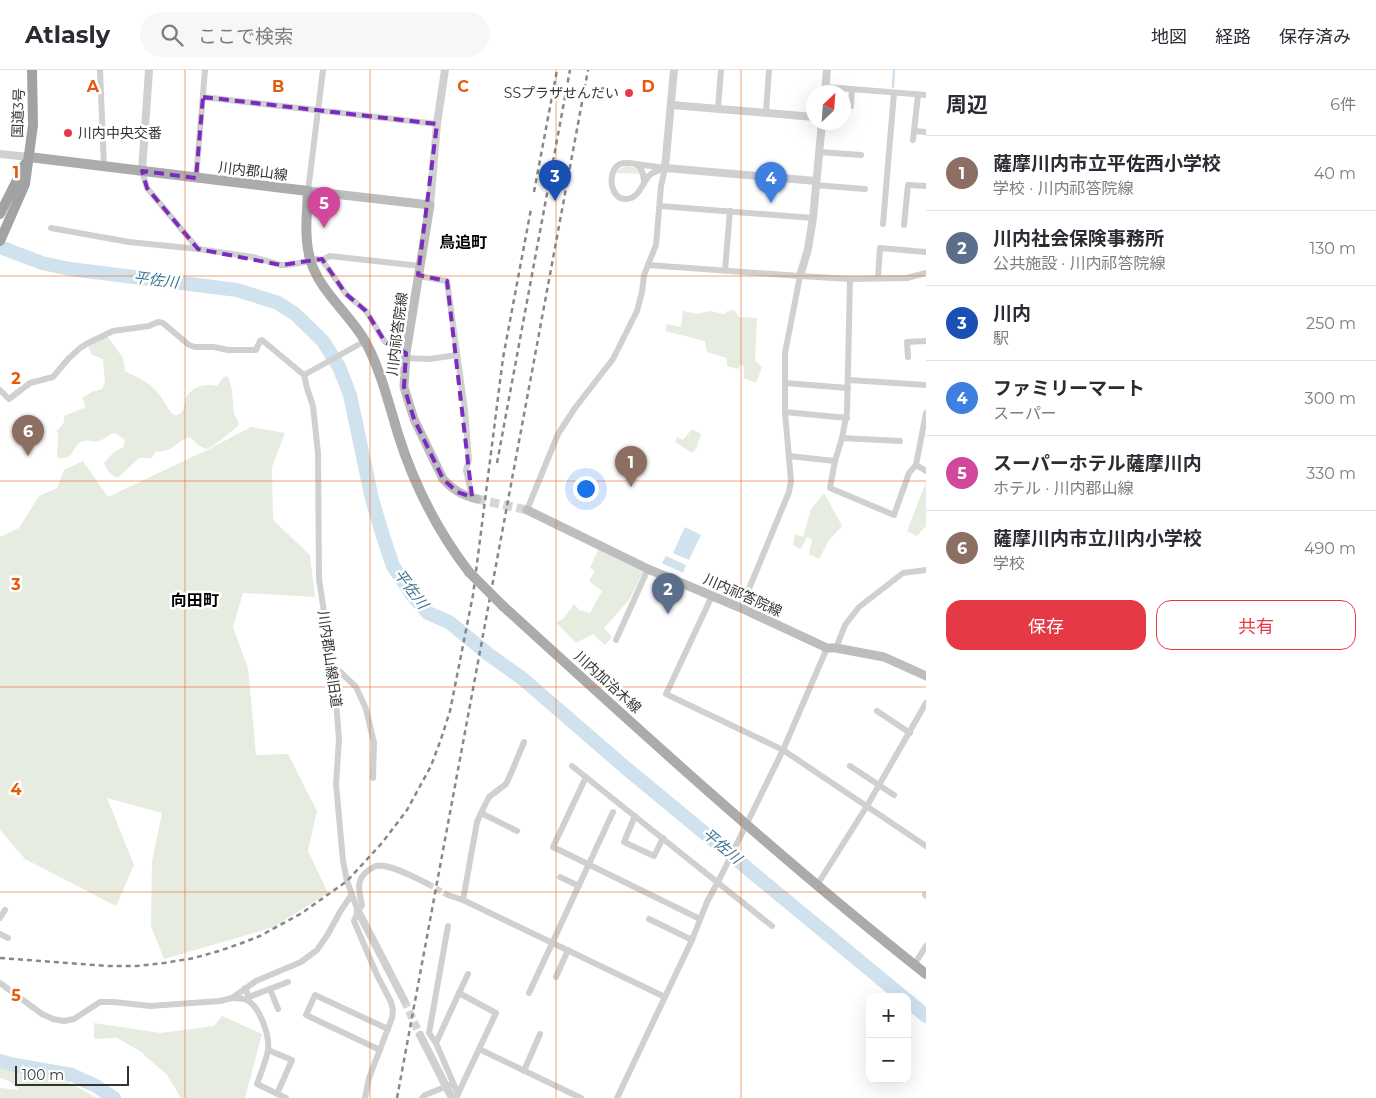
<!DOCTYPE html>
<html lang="ja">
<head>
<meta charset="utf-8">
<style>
	body { margin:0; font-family:Montserrat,"Noto Sans JP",sans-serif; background:#f7f7f7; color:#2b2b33 }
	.controls { position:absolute; right:15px; bottom:15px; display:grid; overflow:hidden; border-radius:10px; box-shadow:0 5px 20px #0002 }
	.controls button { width:45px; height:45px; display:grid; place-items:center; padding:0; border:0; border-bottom:1px solid #e1e1e2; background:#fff; color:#2b2b33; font:25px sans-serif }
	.compass { position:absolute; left:806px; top:15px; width:45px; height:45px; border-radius:50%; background:#fff; box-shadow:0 5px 20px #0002; rotate:25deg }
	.scale { position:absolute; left:15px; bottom:12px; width:114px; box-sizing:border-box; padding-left:5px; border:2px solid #333; border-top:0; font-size:14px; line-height:18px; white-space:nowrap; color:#333; -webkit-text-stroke:4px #fff; paint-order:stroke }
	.you { position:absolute; left:585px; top:418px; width:18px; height:18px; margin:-12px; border:4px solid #fff; border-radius:50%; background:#1a73e8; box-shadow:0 0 0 8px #1a73e833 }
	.badge { display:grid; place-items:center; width:32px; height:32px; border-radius:50%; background:#e63946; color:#fff; font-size:16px; font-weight:700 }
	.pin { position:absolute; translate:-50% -41px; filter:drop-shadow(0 1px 2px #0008) }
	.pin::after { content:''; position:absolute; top:26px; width:18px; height:15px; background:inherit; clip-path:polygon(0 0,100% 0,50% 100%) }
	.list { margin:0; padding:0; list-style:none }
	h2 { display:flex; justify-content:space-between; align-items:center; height:65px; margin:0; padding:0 20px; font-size:21px }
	h2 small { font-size:16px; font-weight:400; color:#7c7c81 }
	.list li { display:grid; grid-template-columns:32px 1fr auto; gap:15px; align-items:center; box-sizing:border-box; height:75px; padding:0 20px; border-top:1px solid #e1e1e2 }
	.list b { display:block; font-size:19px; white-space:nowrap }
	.list p { margin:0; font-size:16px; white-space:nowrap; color:#7c7c81 }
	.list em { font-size:16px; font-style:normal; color:#7c7c81 }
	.actions { display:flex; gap:10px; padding:15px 20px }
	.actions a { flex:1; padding:11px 0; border:1px solid #e63946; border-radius:15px; text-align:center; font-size:18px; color:#e63946 }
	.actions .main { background:#e63946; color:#fff }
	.icon { flex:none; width:28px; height:28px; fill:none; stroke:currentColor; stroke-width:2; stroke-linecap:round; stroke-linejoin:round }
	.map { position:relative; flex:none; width:926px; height:1028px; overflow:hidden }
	header { display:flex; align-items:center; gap:30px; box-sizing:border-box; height:70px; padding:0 25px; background:#fff; border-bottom:1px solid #e1e1e2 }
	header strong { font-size:24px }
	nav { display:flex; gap:28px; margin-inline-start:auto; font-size:18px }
	.search { width:350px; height:45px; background:#f7f7f7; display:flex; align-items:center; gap:12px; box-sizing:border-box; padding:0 18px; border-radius:28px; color:#7c7c81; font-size:19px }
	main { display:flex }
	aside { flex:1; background:#fff }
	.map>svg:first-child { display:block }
	.green { fill:#e6ecdf }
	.water { fill:#cfe2ee }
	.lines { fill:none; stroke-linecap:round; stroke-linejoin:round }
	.stream { stroke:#cfe2ee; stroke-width:2.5 }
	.river { stroke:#cfe2ee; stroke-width:14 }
	.minor-tunnel { stroke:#d6d6d6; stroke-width:6; stroke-dasharray:6 3; stroke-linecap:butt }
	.tertiary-tunnel { stroke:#d6d6d6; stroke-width:8; stroke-dasharray:8 4; stroke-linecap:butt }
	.secondary-tunnel { stroke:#d6d6d6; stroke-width:9; stroke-dasharray:9 4.5; stroke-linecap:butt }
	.minor { stroke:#d0d0d0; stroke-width:6 }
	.tertiary { stroke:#d0d0d0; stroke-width:8 }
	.secondary { stroke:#bdbdbd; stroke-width:9 }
	.primary { stroke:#ababab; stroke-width:10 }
	.trunk { stroke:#a2a2a2; stroke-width:10 }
	.rail { stroke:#888; stroke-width:2.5; stroke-dasharray:5 4; stroke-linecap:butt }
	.primary-bridge { stroke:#ababab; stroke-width:10 }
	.marked { fill:none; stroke:#7b2cbf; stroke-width:4; stroke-dasharray:10 6; stroke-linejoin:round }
	.grid { fill:none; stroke:#e8590c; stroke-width:1; stroke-opacity:0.55 }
	.poi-dot { fill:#e63946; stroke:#fff; stroke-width:2 }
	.labels { text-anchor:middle; stroke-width:5; stroke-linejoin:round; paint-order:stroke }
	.poi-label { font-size:14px; fill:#333; stroke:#fff; text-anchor:end }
	.street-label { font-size:14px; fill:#333; stroke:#fff }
	.water-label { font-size:15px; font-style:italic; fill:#3f7597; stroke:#fff }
	.quarter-label { font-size:16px; font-weight:bold; fill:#000; stroke:#fff }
	.grid-label { font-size:16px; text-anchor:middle; font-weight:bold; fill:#e8590c; stroke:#fff; stroke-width:5; stroke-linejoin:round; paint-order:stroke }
</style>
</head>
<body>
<header>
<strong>Atlasly</strong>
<div class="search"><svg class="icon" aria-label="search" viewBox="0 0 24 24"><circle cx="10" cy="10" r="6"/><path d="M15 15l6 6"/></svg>ここで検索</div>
<nav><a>地図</a><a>経路</a><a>保存済み</a></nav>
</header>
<main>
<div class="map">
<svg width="926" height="1028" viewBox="0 0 926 1028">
	<rect width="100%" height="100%" fill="#fff"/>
	<g class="green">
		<path d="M627,96L635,98L640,104L616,103L619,99Z"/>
		<path d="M734,240L739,247L757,248L755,290L762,297L756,313L744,308V296L740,295L738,299L727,296V288L707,282L705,271L665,261L667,254L681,257L683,241L698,244L709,241L725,244L727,241Z"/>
		<path d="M107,266L123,288L125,301C136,307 150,312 158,323C164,330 166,338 174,345C177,345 179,345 182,342C185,338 184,331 187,326C193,316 206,313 217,316L224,307L228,306L232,320L234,344L239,353L238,356L213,376L206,379L198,375L190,367C176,370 176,382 155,382L152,388H139L118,408C111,406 107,400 104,393L114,382L123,377L125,370L117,364L114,363C109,365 104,369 99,371C94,373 88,369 83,371C69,377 77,390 57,388L58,363L56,361C62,356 65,354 64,346L86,337L82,328L92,322L102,319L105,312L103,289L92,285L88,276Z"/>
		<path d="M251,357L285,363L272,397L273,450L310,485L315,527L243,523L233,557L248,598L256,685L288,684L317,741L308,781L328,823L274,857L164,889L151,856L152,791L162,743L107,728L134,795L116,836L25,789L0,760V467L19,458L39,426L57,418L64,400L83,391L108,427L211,378Z"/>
		<path d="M692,359L701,364L696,379L692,383L675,372L677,367L683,370Z"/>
		<path d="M926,412V456L917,466L907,461Z"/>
		<path d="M824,423L842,456L829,470L819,489L809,484L812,470L807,467L801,479L793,475L795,464L803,467L811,439Z"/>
		<path d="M598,480L643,502L629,530L604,558L612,567L605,575L593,564L576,573L556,552L563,549L574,534L579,540L590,543L602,521L589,511L595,501L590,498Z"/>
		<path d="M222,946L262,964L245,1028H181L167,1005L140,981L117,968L94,969V953L161,963L214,956Z"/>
		<path d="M0,996L68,1012L97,1028H0V1018L20,1020L9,1011L0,1008Z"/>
	</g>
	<g class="water">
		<path d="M685,457L701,465L689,490L673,483Z"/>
		<path d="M666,486L686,495L683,503L662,493Z"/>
	</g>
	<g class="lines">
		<path class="stream" d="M893,17L894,0"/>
		<g class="river">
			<path d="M0,177L42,193L70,199L237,220L278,233L295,244L323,271L339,297L350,325L372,429L382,463L393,496L413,526L428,543L449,552L488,584L523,609L627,699L903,927"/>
			<path d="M907,930L926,946"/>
			<path d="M0,991L15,995L72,1005L96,1016L114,1028"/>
		</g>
		<path class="minor-tunnel" d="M428,814L448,825"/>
		<path class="tertiary-tunnel" d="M404,930L420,965"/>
		<path class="secondary-tunnel" d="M477,429L527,440"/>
		<g class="minor">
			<path d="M100,0L104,96"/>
			<path d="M826,17L926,25"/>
			<path d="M203,27L437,54"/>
			<path d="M851,36L852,19"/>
			<path d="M718,38L721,0"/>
			<path d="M766,42L769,0"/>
			<path d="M914,61L926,62"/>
			<path d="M913,70L918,25"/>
			<path d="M819,82L861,85"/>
			<path d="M636,94L665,98C660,100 651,102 648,107C642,114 639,128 627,129C610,131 606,101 620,94C625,92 631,93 636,94C643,100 644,105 644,114"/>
			<path d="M142,101L147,118L198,179"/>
			<path d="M196,108L205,0"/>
			<path d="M815,115L865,119"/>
			<path d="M308,121L323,0"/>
			<path d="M660,136L813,148"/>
			<path d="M883,154L894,23"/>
			<path d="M904,155L908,115L926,116"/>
			<path d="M51,158L129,172L198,179L253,187L281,195H287L311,191"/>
			<path d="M310,188L322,190L330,186L420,196"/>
			<path d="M322,190L346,224L366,241L385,272L399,280L406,283"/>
			<path d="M648,195L800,206L850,209L907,208L926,203"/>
			<path d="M725,200L730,141"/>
			<path d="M418,206L447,211L465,340L469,390L466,400L472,427"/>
			<path d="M878,208L880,178L926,182"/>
			<path d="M850,209L847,342L842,368L835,391L830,418L894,445L909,403L916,395L926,343"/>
			<path d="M908,287L907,272L926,271"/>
			<path d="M406,288L429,289L457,285"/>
			<path d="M304,305L307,318L313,336L318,383L319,509L334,608L339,669L336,714L343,791L347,811L358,841"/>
			<path d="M304,305L365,271"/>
			<path d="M849,310L926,315"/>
			<path d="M785,313L848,318"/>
			<path d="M0,320L9,329L30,313L53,307L68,289L80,278L88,273L113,261L149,256L158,252L163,253L189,275L195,277H214L228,280H256L260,271L262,270L304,305"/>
			<path d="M785,342L847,348"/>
			<path d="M842,368L900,371"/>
			<path d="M789,386L835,391"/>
			<path d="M916,395L926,401"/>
			<path d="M527,440L558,364L575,338L613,289L637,241L642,222L644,205L656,175L661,116L665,98"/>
			<path d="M712,526L666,624L783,680L926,776"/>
			<path d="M741,538L789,422L791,411L785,342V283L800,206"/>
			<path d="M616,570L648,499"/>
			<path d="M836,578L845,555L859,537L903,503L926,500"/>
			<path d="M332,594L356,617L366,639L374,673L373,708"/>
			<path d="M877,641L910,663"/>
			<path d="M572,696L772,856"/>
			<path d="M850,696L894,725"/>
			<path d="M586,707L553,777L700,849"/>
			<path d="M481,743L489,727L506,714L512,701L524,672"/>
			<path d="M635,746L624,772L654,786L663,768"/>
			<path d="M560,807L579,816"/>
			<path d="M817,815L867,736L926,633"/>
			<path d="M448,825L463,830L665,927"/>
			<path d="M925,825L926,826"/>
			<path d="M463,830L477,752L481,743L517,761"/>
			<path d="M0,848L5,840"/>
			<path d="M649,849L692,870"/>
			<path d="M0,864L8,868"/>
			<path d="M914,895L926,876"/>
			<path d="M556,907L568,880"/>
			<path d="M0,913L42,944L53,949L64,951L74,949L100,932H114L150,936L220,931L232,928L256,911L301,892L317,880L328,864L340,842L352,824"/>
			<path d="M245,918L249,927L288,912"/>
			<path d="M270,919L278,939"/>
			<path d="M529,923L613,742"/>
			<path d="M232,928C237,928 243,928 247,930C260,937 270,966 268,980C266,991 261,1003 257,1014L286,1028"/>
			<path d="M436,973L429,963L448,856"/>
			<path d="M479,979L581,1028"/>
			<path d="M268,980L292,990L277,1024"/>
			<path d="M380,980L306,945L315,925L388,959"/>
			<path d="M524,1001L540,964"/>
			<path d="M458,1024L436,973L459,923"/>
			<path d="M365,1028L369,1008L392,948L393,940L391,932L377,905L354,851L358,841L362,835C359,822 355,809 369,800C371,799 373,797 376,796C389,793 416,808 428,814"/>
			<path d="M422,1028L425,1025L450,1015"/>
			<path d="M456,1028L496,943L459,923L468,904"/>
			<path d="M617,1028L692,870L707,832L722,804L783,680L827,578"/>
		</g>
		<g class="tertiary">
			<path d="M674,0L665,98L816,111"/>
			<path d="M825,22L827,0"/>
			<path d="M672,35L814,47"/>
			<path d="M0,84L29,87"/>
			<path d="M142,101L149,0"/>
			<path d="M430,135L437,54L445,0"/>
			<path d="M800,206L808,179L813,148L822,52"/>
			<path d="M358,841L404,930"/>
			<path d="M420,965L452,1028"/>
		</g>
		<g class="secondary">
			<path d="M308,121L430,135L406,283L404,317L414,349L443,409C453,420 462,425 477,429"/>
			<path d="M527,440L648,499L741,538L827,578H836L884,587L926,606"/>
		</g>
		<g class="primary">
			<path d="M29,87L308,121C307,144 304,167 310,189C319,221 349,243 365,271C380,298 389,334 398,364C414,415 436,459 469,502"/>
			<path d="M503,536C641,662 779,788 926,904"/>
		</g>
		<g class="trunk">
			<path d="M0,144L25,94"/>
			<path d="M0,171L25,114L33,55L32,0"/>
		</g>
		<g class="rail">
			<path d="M534,122L557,0"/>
			<path d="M497,393L570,0"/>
			<path d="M0,888L108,896H137L164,893L194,888L219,881L242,873L260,866L302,843L347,811L382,773L407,740L431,696L441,669L450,641L473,525L503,288L531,139"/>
			<path d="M397,1028L588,0"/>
		</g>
		<path class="primary-bridge" d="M469,502L503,536"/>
	</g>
	<path class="marked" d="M203,27L437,54L418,205L447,211L472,427L457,422L443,409L414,349L404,317L406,283L385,272L366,241L346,224L322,189L281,195L198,179L147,118L142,101L196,108Z"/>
	<path class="grid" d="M185,0V1028M370,0V1028M556,0V1028M741,0V1028M0,206H926M0,411H926M0,617H926M0,822H926"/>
	<g class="poi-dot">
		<circle cx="629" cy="23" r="5"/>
		<circle cx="68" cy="63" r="5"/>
	</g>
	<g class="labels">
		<g class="poi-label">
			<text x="619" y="28">SSプラザせんだい</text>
			<text x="78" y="68" text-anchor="start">川内中央交番</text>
		</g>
		<g class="street-label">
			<text transform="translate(18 43) rotate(-88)" y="5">国道3号</text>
			<text transform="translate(253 101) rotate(7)" y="5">川内郡山線</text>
			<text transform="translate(397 264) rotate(-83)" y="5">川内祁答院線</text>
			<text transform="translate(743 525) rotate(24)" y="5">川内祁答院線</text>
			<text transform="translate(330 589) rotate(82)" y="5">川内郡山線旧道</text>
			<text transform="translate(608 612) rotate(42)" y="5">川内加治木線</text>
		</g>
		<g class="water-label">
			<text transform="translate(156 210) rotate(7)" y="5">平佐川</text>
			<text transform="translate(411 519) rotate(53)" y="5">平佐川</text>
			<text transform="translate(722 776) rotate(40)" y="5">平佐川</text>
		</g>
		<g class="quarter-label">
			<text x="463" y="178">鳥追町</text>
			<text x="195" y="536">向田町</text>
		</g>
	</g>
	<g class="grid-label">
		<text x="93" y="22">A</text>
		<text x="278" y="22">B</text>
		<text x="463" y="22">C</text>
		<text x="648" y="22">D</text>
		<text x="16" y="108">1</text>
		<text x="16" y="314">2</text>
		<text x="16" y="520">3</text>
		<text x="16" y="725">4</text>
		<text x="16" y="931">5</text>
	</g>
</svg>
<div class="controls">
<button>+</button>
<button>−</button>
</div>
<svg class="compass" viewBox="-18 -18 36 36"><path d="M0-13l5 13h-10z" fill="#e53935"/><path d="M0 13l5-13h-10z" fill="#7c7c81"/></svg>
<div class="scale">100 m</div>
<div class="you"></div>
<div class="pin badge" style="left:631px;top:417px;background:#8d6e63">1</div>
<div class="pin badge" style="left:668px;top:544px;background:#5c6f8a">2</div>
<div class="pin badge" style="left:555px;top:131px;background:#1a4fb4">3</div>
<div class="pin badge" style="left:771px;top:133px;background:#3f7fe0">4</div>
<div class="pin badge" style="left:324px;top:158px;background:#d1479c">5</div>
<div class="pin badge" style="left:28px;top:386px;background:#8d6e63">6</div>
</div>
<aside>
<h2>周辺<small>6件</small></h2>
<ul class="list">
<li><span class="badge" style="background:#8d6e63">1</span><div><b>薩摩川内市立平佐西小学校</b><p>学校 · 川内祁答院線</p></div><em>40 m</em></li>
<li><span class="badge" style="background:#5c6f8a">2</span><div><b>川内社会保険事務所</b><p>公共施設 · 川内祁答院線</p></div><em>130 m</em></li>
<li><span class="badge" style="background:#1a4fb4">3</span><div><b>川内</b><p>駅</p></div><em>250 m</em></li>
<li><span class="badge" style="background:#3f7fe0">4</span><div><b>ファミリーマート</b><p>スーパー</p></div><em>300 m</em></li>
<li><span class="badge" style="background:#d1479c">5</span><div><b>スーパーホテル薩摩川内</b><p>ホテル · 川内郡山線</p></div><em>330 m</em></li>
<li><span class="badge" style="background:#8d6e63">6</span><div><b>薩摩川内市立川内小学校</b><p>学校</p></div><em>490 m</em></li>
</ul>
<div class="actions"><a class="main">保存</a><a>共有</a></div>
</aside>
</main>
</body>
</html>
